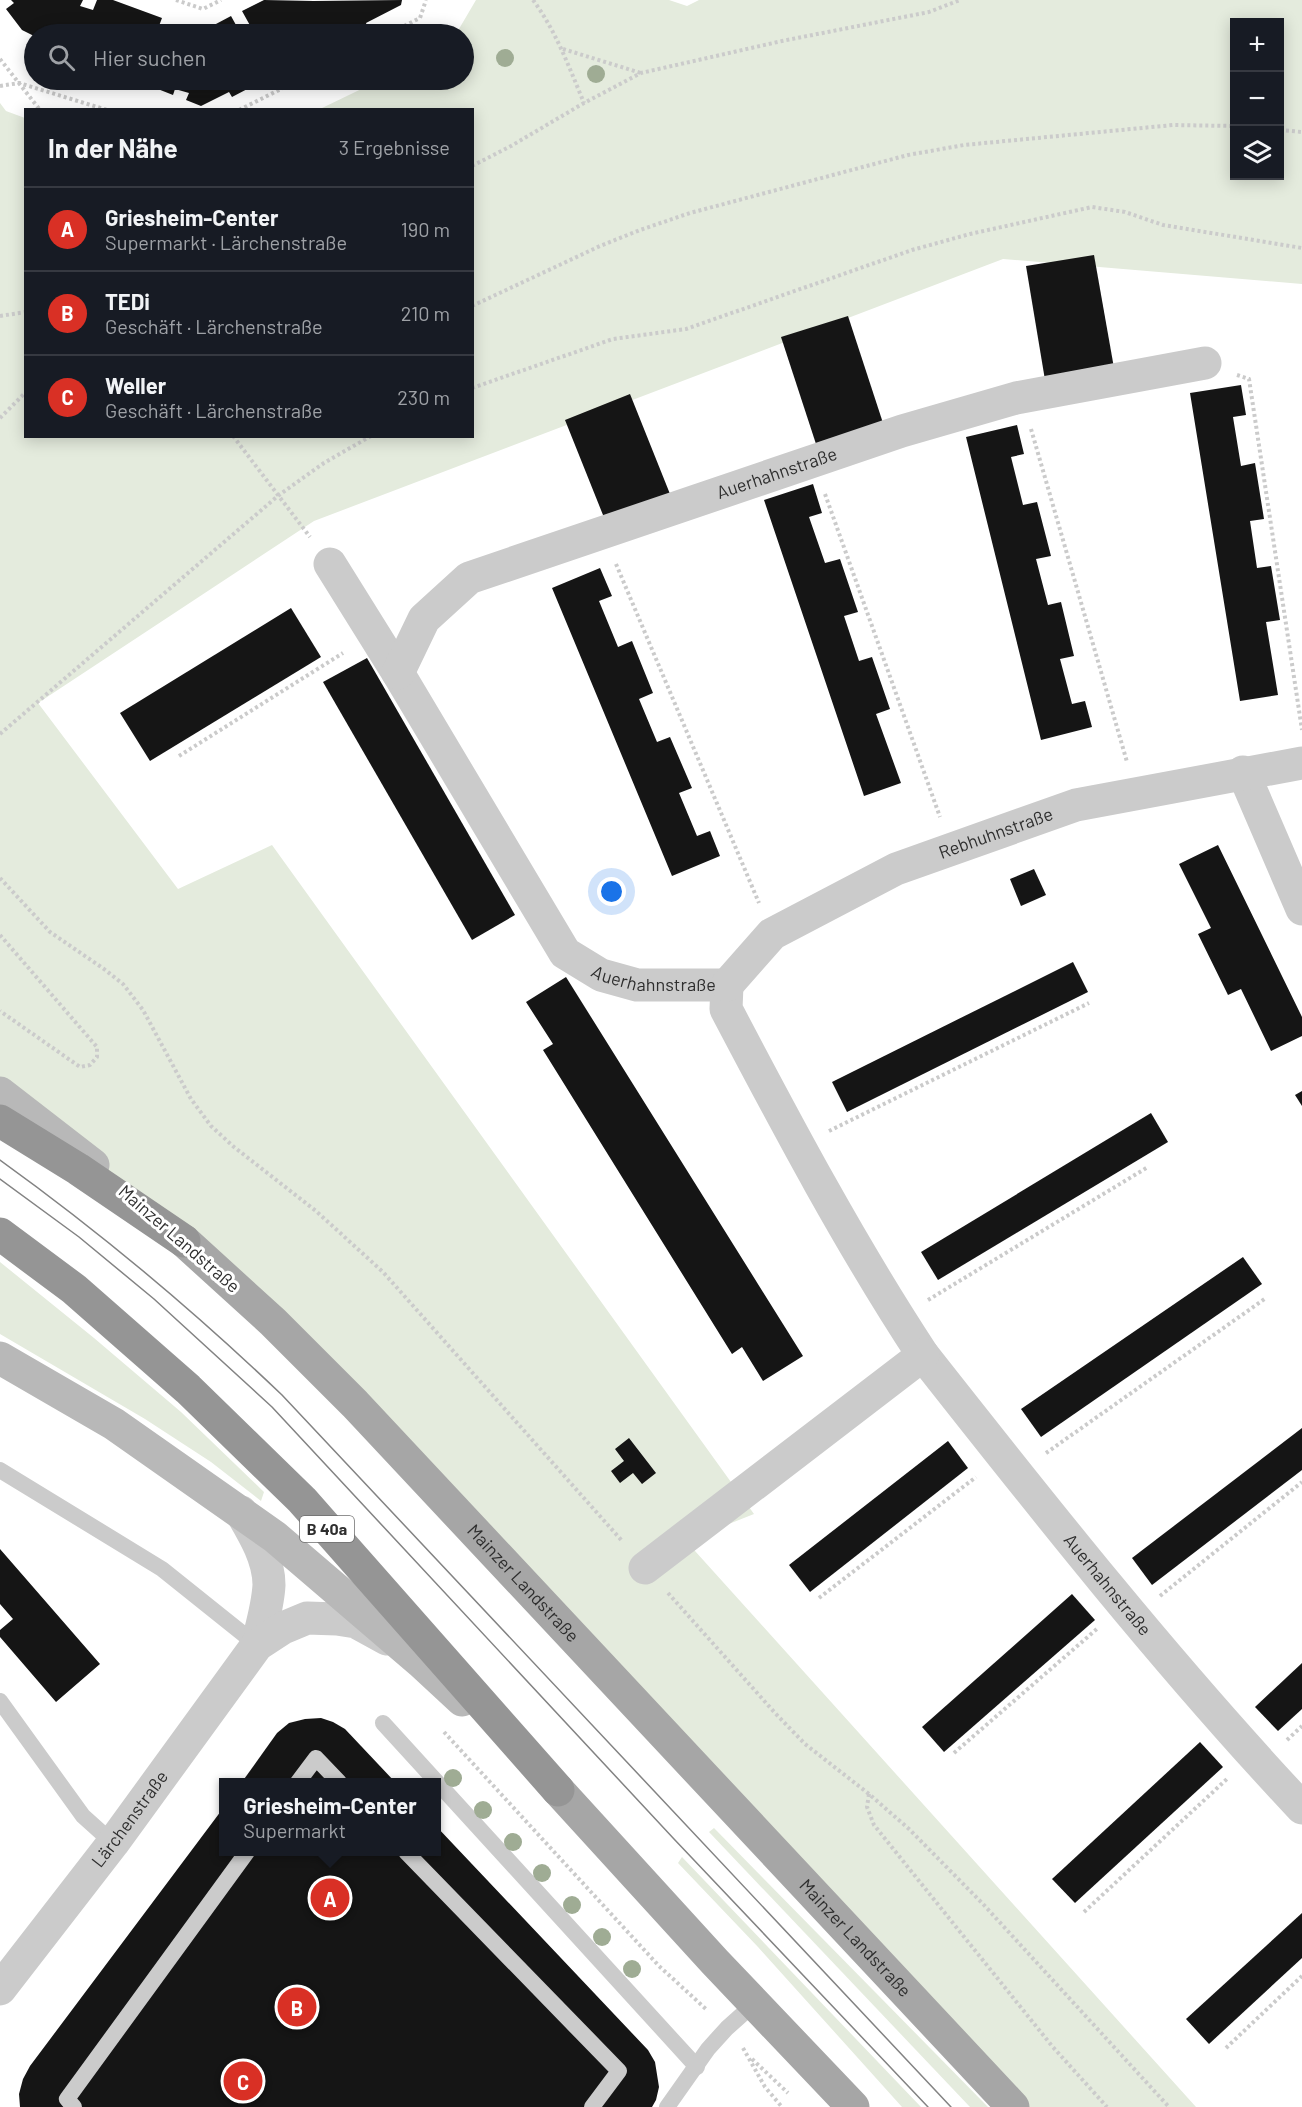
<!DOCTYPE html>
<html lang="de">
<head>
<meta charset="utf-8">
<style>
	body { margin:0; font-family:Barlow,sans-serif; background:#242831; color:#f1f3f6 }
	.controls { position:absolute; right:18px; top:18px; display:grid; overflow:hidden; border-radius:0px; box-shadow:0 3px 15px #0003 }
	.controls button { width:54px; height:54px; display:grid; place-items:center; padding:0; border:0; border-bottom:2px solid #363941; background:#171b24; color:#f1f3f6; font:30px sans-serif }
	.you { position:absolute; left:612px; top:892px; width:21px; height:21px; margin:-15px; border:4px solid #fff; border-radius:50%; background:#1a73e8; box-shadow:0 0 0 9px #1a73e833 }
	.badge { display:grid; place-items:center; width:39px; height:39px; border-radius:50%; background:#d93025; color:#fff; font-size:20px; font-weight:700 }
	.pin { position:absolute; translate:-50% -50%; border:3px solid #fff; box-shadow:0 2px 6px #0006 }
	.popup { position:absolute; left:219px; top:1778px; width:222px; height:78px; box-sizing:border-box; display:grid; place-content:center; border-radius:0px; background:#171b24; filter:drop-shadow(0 2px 4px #0005); font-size:20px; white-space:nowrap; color:#9ea1a6 }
	.popup b { font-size:22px; color:#f1f3f6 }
	.popup::after { content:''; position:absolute; left:50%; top:100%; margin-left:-12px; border:12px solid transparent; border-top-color:#171b24 }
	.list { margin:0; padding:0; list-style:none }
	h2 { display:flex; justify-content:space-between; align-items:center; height:78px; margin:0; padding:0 24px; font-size:26px }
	h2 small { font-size:20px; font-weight:400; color:#9ea1a6 }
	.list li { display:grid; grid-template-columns:39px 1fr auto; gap:18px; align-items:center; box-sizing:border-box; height:84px; padding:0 24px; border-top:2px solid #363941 }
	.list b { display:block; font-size:22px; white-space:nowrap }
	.list p { margin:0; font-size:20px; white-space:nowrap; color:#9ea1a6 }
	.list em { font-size:20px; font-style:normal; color:#9ea1a6 }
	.icon { flex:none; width:33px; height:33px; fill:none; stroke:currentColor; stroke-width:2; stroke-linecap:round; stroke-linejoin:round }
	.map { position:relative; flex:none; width:1302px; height:2107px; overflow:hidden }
	.search { position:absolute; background:#171b24; box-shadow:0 3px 15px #0003; left:24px; top:24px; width:450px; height:66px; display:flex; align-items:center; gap:15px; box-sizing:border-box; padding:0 21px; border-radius:33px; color:#9ea1a6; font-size:22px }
	.panel { position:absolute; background:#171b24; box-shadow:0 3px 15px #0003; left:24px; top:108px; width:450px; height:330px; border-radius:0px }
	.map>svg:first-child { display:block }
	.green { fill:#e4ebdd; fill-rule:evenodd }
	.building { fill:#151515 }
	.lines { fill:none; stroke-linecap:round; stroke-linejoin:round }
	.path { stroke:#cbcbcb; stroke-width:4; stroke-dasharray:3 3; stroke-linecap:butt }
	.lane { stroke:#cbcbcb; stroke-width:16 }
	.street { stroke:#cbcbcb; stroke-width:33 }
	.secondary { stroke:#b8b8b8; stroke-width:33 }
	.primary { stroke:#a6a6a6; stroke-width:33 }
	.highway { stroke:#959595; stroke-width:33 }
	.tram { stroke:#838383; stroke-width:1.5 }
	.tree { fill:#9fac94 }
	.labels { text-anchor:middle; stroke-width:6; stroke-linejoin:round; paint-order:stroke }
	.shield { fill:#fff; stroke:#6d6d6d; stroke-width:1.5 }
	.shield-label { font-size:16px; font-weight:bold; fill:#2e2e2e }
	.street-label { font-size:18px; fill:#2e2e2e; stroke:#fff }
</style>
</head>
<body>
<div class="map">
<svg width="1302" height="2107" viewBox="0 0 1302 2107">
	<rect width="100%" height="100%" fill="#fff"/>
	<g class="green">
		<path d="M476,0H669L687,6L699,0H1302V284L1003,259L314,521L38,703L178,889L272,845L754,1514L686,1541L1196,2107H1013L355,1404L0,1093V103L6,111L25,118L26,436H472V110L320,109L380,80H464V34H456ZM1234,22H1280V176H1234Z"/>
		<path d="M0,1262L94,1338L181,1412L264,1492L261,1501L211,1462L145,1419L0,1334Z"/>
		<path d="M714,1828L988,2107H970L709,1832Z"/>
		<path d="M682,1857L921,2107H902L758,1947L678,1863Z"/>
	</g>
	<g class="building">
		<path d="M11,0H83L80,6L93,10L97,0H113L162,18L156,34H34V36L22,30L6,9L14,3Z"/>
		<path d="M264,0L314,1L402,0L401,5L366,23L368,29L357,34H241L252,29L242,11Z"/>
		<path d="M231,16L241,34H170L173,26L199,33Z"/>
		<path d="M135,80H250L253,86L232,97L229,92L201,106L186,100L189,93L175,89L173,95Z"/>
		<path d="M1094,255L1114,368L1045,380L1026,266Z"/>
		<path d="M848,316L883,423L816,444L781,337Z"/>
		<path d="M1241,385L1246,415L1233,417L1241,466L1255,463L1264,519L1250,521L1257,568L1271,566L1280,620L1266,622L1278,695L1240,701L1190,393Z"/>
		<path d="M630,394L672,499L607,525L565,420Z"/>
		<path d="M1017,425L1024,454L1011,457L1023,505L1037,502L1051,556L1036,559L1048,605L1061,602L1074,656L1060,659L1072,704L1085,701L1092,727L1041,740L966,437Z"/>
		<path d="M813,484L822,513L809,517L825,563L840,559L858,612L844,616L859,661L872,657L890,709L876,714L901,783L864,796L764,500Z"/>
		<path d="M600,568L612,596L599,601L618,647L632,641L653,693L639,699L657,742L670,737L692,788L679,793L697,836L710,831L720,856L672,876L552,588Z"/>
		<path d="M291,608L321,657L150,761L120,713Z"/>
		<path d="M367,658L515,915L472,940L323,682Z"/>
		<path d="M1218,845L1302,1017V1036L1271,1051L1241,989L1228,995L1198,934L1211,928L1179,864Z"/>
		<path d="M1034,869L1046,895L1021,906L1010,879Z"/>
		<path d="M1073,962L1088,992L847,1112L832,1082Z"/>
		<path d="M566,977L803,1356L763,1381L742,1347L732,1354L543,1050L553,1044L526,1002Z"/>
		<path d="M1302,1091V1106L1295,1095Z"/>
		<path d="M1151,1113L1168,1142L938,1280L921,1252Z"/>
		<path d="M1243,1257L1262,1284L1041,1437L1021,1409Z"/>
		<path d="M1302,1428V1470L1152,1585L1132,1558Z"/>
		<path d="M629,1438L656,1473L642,1484L633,1473L620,1483L611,1471L624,1461L615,1449Z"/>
		<path d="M948,1441L968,1468L810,1592L789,1565Z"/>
		<path d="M0,1549L100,1664L56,1702L0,1637V1630L13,1619L0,1604Z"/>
		<path d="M1072,1594L1095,1620L944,1752L922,1727Z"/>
		<path d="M1302,1663V1709L1278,1731L1255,1707Z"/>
		<path d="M321,1718L333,1722L345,1729L395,1782H242L277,1733L289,1723L305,1719Z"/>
		<path d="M1200,1742L1223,1767L1075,1903L1052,1879Z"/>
		<path d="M224,1807V1852H436V1826L648,2050L655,2062L659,2087L656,2100L652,2107H20L19,2094L23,2079L30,2066Z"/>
		<path d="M1302,1913V1958L1209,2044L1186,2019Z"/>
	</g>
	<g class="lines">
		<g class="path">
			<path d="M176,0L203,9L221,0"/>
			<path d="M533,0C556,31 569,67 584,103"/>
			<path d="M388,34L420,18L426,0"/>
			<path d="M563,49L641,73"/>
			<path d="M0,59L40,110"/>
			<path d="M0,86L19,83L107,110"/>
			<path d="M239,110L299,80"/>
			<path d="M1280,130L1302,132"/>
			<path d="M472,166L511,146L584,103L641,73L782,41L929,12L960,0"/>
			<path d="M472,306L600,246L640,230L690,213L908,155L964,145L1173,125L1234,126"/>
			<path d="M0,316L26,312"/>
			<path d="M1237,375L1249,379L1302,730"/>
			<path d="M472,388L613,339L686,329L912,250L970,234L1092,207L1125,212L1163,225L1302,248"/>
			<path d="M0,418L26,392"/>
			<path d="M1031,429L1127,762"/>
			<path d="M233,436L310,537"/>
			<path d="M825,494L940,817"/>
			<path d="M616,564L759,903"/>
			<path d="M0,734L279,495L324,463L371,436"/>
			<path d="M179,756L343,653"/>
			<path d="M0,878L50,932L104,969L123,984L143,1010L191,1099L211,1126L234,1147L316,1211L383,1272L623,1542"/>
			<path d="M0,935L97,1047V1057L90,1065L80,1067L0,1011"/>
			<path d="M829,1131L1089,1003"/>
			<path d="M928,1300L1148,1167"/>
			<path d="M1046,1453L1266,1298"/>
			<path d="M668,1593L775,1713L805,1744L869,1794L909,1829L983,1904L1169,2107"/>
			<path d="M1160,1596L1302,1482"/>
			<path d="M819,1598L976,1477"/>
			<path d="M444,1732L659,1966L707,2010"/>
			<path d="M1287,1740L1302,1726"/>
			<path d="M954,1753L1098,1628"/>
			<path d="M869,1794L867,1807L874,1825L1052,2046L1107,2107"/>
			<path d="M1084,1912L1228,1778"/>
			<path d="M743,2048L765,2087L782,2107"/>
			<path d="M1226,2048L1302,1976"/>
			<path d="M752,2059L788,2093"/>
		</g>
		<g class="lane">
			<path d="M0,1470L162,1569L257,1645"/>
			<path d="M0,1701L83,1816L113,1843"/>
			<path d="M383,1723L697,2067"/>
			<path d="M298,1782L316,1758L339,1782"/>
			<path d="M406,1852L619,2071L592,2107"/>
			<path d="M74,2107L67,2099L247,1852"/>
			<path d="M667,2107L708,2049L727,2028L755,2003"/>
		</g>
		<g class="street">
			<path id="s1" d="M330,564L398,673L565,953L601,975L637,985H727"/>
			<path id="s2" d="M398,673L424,619L469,578L902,431L1016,398L1205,363"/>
			<path d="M1243,772L1302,909"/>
			<path id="s3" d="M727,985L726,1009C788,1127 850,1244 923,1355C1045,1510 1167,1664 1302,1808"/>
			<path id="s4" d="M727,985L772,934L896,869L1076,805L1302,763"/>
			<path d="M241,1512C254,1534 269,1559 269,1585C268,1605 262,1625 257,1645"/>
			<path d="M645,1568L923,1355"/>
			<path id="s5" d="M0,1989L113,1843L257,1645L283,1628L307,1618L337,1619L356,1622L387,1639"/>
		</g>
		<g class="secondary">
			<path d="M0,1093L93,1165"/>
			<path d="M0,1358L114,1424L275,1537L421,1662L462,1700"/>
		</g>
		<g class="primary">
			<path id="s6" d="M184,1241L273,1322L355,1404L1013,2107"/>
			<path d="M558,1790L715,1962L853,2107"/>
		</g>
		<g class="highway">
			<path d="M0,1121L78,1169L184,1241"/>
			<path d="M0,1234L74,1289L188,1389L302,1500L558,1790"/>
		</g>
		<g class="tram">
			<path d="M0,1160C100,1232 193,1310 282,1395L951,2107"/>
			<path d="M0,1179L79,1237L154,1299L272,1407L674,1839L928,2107"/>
		</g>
	</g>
	<g class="tree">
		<circle cx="505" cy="58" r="9"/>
		<circle cx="596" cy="74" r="9"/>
		<circle cx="453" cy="1778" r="9"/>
		<circle cx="483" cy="1810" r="9"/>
		<circle cx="513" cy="1842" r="9"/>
		<circle cx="542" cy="1873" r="9"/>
		<circle cx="572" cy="1905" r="9"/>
		<circle cx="602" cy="1937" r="9"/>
		<circle cx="632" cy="1969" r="9"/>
	</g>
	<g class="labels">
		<rect class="shield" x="300" y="1516" width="54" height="26" rx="4.5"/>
		<g class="shield-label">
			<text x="327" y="1535">B 40a</text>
		</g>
		<g class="street-label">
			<text dy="6" stroke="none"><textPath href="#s2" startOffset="446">Auerhahnstraße</textPath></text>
			<text dy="6" stroke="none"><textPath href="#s4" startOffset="314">Rebhuhnstraße</textPath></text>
			<text dy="6" stroke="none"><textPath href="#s1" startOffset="550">Auerhahnstraße</textPath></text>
			<text transform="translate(179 1239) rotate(41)" y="6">Mainzer Landstraße</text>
			<text dy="6" stroke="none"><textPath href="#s6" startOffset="482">Mainzer Landstraße</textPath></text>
			<text dy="6" stroke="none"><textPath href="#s3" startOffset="717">Auerhahnstraße</textPath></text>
			<text dy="6" stroke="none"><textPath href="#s5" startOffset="214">Lärchenstraße</textPath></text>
			<text dy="6" stroke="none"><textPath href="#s6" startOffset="968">Mainzer Landstraße</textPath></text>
		</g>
	</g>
</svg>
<div class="controls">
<button>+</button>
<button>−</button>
<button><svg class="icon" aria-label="layers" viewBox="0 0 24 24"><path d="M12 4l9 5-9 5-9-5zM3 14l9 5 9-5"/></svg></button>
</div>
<div class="you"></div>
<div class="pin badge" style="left:330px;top:1898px">A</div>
<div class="popup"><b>Griesheim-Center</b>Supermarkt</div>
<div class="pin badge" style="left:297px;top:2007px">B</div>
<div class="pin badge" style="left:243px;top:2081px">C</div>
<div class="search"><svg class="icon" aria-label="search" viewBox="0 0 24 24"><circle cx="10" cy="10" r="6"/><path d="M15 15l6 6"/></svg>Hier suchen</div>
<section class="panel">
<h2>In der Nähe<small>3 Ergebnisse</small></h2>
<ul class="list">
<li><span class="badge">A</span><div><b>Griesheim-Center</b><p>Supermarkt · Lärchenstraße</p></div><em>190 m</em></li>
<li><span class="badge">B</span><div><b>TEDi</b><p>Geschäft · Lärchenstraße</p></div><em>210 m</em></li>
<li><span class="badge">C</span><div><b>Weller</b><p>Geschäft · Lärchenstraße</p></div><em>230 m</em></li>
</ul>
</section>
</div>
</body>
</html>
